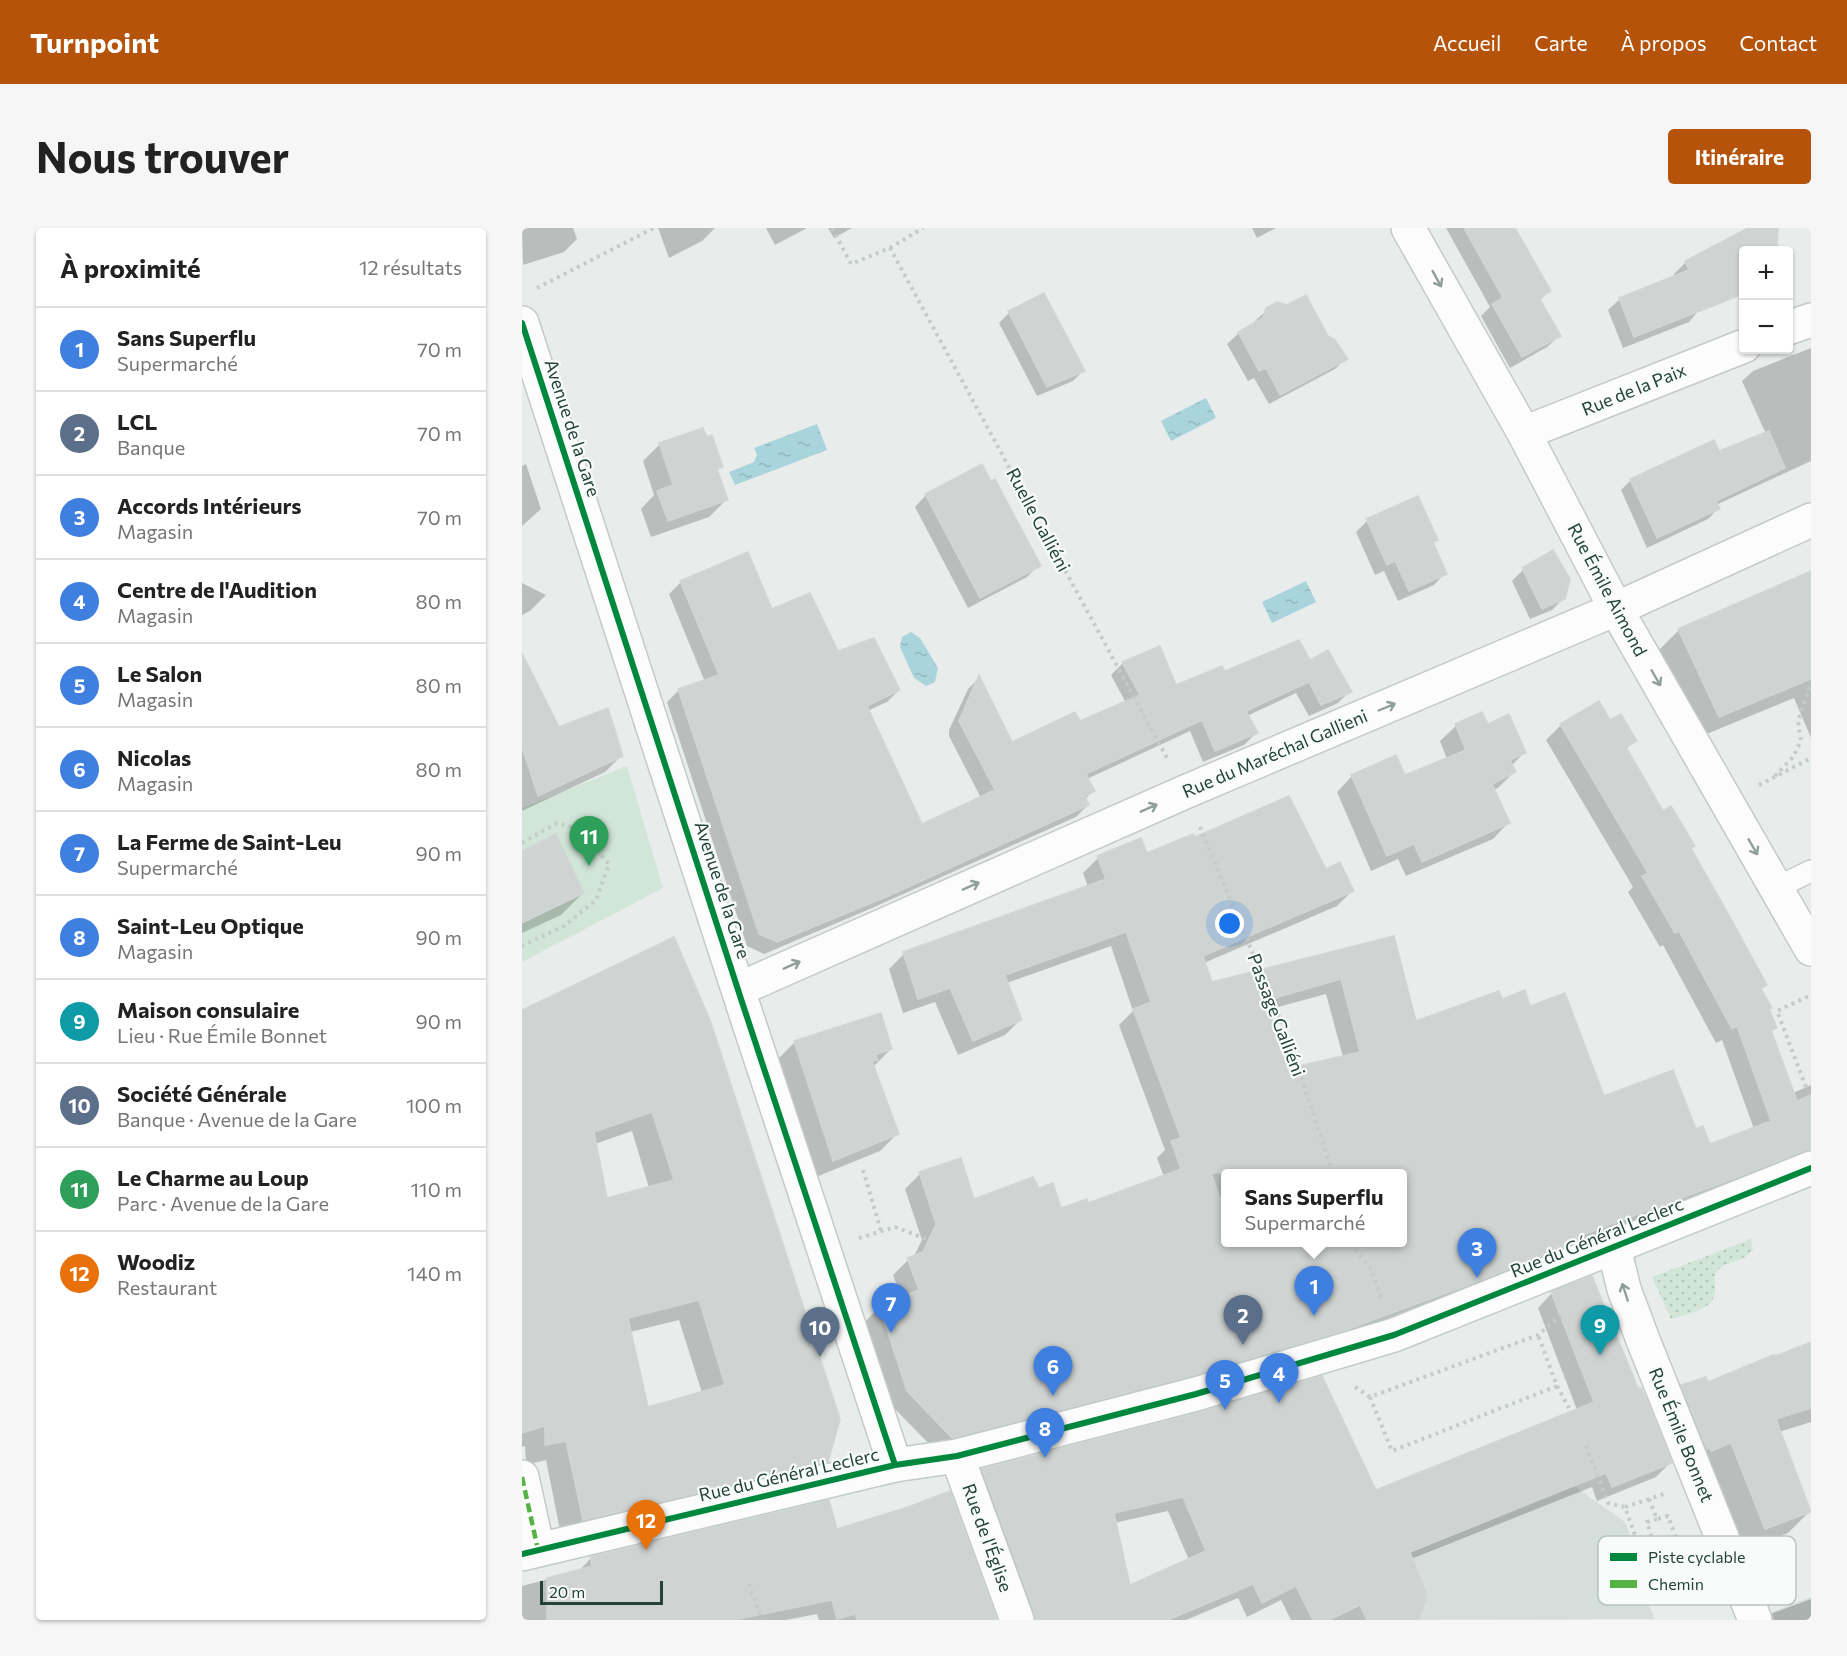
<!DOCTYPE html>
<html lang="fr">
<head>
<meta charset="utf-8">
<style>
	body { margin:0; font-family:Commissioner,sans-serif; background:#f6f6f6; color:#222 }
	.controls { position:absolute; right:18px; top:18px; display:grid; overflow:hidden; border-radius:6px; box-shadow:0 2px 4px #0004 }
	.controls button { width:54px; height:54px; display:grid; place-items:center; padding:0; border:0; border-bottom:2px solid #e0e0e0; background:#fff; color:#222; font:30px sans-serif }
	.scale { position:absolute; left:18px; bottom:15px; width:123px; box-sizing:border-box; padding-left:6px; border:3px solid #24423a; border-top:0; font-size:16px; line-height:21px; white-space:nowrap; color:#24423a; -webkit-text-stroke:4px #f7fbf9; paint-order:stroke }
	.you { position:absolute; left:708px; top:696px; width:21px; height:21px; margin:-15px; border:4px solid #fff; border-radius:50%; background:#1a73e8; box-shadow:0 0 0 9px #1a73e833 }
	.badge { display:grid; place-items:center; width:39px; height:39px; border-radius:50%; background:#b45309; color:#fff; font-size:20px; font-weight:700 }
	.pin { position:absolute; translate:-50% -50px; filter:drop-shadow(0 2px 3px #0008) }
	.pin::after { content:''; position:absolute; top:32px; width:21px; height:18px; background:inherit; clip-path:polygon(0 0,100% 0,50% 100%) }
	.popup { position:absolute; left:699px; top:941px; width:186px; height:78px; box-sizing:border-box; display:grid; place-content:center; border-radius:6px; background:#fff; filter:drop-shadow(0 2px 4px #0005); font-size:20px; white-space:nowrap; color:#767676 }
	.popup b { font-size:22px; color:#222 }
	.popup::after { content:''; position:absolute; left:50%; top:100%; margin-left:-12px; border:12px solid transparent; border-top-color:#fff }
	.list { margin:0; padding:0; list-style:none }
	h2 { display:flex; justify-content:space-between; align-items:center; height:78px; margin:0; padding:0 24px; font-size:26px }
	h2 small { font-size:20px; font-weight:400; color:#767676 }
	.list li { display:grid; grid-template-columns:39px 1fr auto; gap:18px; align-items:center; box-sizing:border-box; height:84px; padding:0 24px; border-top:2px solid #e0e0e0 }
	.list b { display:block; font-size:22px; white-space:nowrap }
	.list p { margin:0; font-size:20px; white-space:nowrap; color:#767676 }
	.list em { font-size:20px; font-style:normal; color:#767676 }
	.map { position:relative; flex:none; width:1289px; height:1392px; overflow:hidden; border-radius:6px }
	header { display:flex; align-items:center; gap:36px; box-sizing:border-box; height:84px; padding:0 30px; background:#b45309; color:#fff }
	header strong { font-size:28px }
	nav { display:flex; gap:33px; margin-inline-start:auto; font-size:21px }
	.intro { display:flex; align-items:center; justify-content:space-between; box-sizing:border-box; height:144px; padding:0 36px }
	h1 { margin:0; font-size:42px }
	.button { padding:15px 27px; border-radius:6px; background:#b45309; color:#fff; font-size:21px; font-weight:700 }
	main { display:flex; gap:36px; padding:0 36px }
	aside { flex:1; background:#fff; border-radius:6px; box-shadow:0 2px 4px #0004 }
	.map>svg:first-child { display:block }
	.built { fill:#d6dedb }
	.grass { fill:url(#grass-dots) }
	.green { fill:#d1e6d8 }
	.water { fill:url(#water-ripples) }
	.shadow { fill:#0003; fill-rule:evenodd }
	.building { fill:#cfd4d2; stroke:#d1d6d4; stroke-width:1.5; fill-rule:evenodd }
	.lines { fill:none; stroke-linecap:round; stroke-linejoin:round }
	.lane-casing { stroke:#c5cac8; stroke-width:24 }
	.street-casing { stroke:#c5cac8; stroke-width:36 }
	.secondary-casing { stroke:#c3cbc8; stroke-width:36 }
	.path { stroke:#c3ccca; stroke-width:4; stroke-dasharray:3 4.5; stroke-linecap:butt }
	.lane { stroke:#fcfcfc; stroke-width:21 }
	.street { stroke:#fcfcfc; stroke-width:33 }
	.secondary { stroke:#fcfcfc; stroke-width:33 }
	.quiet { stroke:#55b346; stroke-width:4.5; stroke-dasharray:9 4.5; stroke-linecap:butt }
	.cycleway-casing { stroke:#f7fbf9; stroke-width:10 }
	.cycleway { stroke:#00873e; stroke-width:6 }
	.oneway { stroke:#909f9b }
	.labels { text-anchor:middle; stroke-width:4.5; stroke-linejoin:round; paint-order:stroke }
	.street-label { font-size:18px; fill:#24423a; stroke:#f7fbf9 }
	.key { fill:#f7fbf9; stroke:#b8c4c0; stroke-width:1.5 }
	.key-label { font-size:16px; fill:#24423a }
</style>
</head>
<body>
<header>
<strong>Turnpoint</strong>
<nav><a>Accueil</a><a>Carte</a><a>À propos</a><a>Contact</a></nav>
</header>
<div class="intro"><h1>Nous trouver</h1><a class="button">Itinéraire</a></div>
<main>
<aside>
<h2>À proximité<small>12 résultats</small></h2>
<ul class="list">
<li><span class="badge" style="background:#3f7fe0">1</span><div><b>Sans Superflu</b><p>Supermarché</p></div><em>70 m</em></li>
<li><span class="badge" style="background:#5c6f8a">2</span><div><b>LCL</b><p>Banque</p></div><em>70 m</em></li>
<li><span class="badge" style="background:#3f7fe0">3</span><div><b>Accords Intérieurs</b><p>Magasin</p></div><em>70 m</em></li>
<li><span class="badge" style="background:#3f7fe0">4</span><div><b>Centre de l'Audition</b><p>Magasin</p></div><em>80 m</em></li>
<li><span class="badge" style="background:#3f7fe0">5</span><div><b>Le Salon</b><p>Magasin</p></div><em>80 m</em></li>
<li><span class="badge" style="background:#3f7fe0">6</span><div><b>Nicolas</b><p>Magasin</p></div><em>80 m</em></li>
<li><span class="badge" style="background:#3f7fe0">7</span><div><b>La Ferme de Saint-Leu</b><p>Supermarché</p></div><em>90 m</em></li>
<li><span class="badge" style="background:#3f7fe0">8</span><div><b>Saint-Leu Optique</b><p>Magasin</p></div><em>90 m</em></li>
<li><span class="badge" style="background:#0f9aa8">9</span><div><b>Maison consulaire</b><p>Lieu · Rue Émile Bonnet</p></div><em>90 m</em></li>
<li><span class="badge" style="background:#5c6f8a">10</span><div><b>Société Générale</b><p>Banque · Avenue de la Gare</p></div><em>100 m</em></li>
<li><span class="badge" style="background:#2e9e5b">11</span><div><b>Le Charme au Loup</b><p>Parc · Avenue de la Gare</p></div><em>110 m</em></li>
<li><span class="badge" style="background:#e8710a">12</span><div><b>Woodiz</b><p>Restaurant</p></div><em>140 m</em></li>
</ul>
</aside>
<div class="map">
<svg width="1289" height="1392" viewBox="0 0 1289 1392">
	<defs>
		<pattern id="grass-dots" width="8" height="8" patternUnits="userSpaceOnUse" patternTransform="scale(1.5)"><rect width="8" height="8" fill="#d1e6d8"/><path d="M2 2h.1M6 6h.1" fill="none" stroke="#b3c6ba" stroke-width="1.8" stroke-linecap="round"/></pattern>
		<pattern id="water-ripples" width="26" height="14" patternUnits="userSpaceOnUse" patternTransform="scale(1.5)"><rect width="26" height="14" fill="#a9d4db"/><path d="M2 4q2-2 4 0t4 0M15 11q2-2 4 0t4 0" fill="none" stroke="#91b7bd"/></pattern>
	</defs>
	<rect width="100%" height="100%" fill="#e8edeb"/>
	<g class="built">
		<path d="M1026,1195L1052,1258L1103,1294L1121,1342L1116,1352L1133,1391L845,1392L823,1347Z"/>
		<path d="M1289,1369V1392H1253L1250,1384Z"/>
	</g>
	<path class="grass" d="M1229,1011L1231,1022C1219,1035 1210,1032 1198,1040C1187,1049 1197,1060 1191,1071C1185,1083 1161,1087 1149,1091L1130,1049Z"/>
	<path class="green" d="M105,538L141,660L0,734V580Z"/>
	<g class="water">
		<path d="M684,170L694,190L649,213L639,193Z"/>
		<path d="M295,196L305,222L213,257L207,244L232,234L235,227L232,220Z"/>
		<path d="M784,353L794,374L750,395L740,374Z"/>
		<path d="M389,404L398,410L416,440L413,454L404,458L392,450L378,419L380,409Z"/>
	</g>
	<g class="shadow">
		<path d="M0,0H51L55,11L42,24L1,37Z"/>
		<path d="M136,0H193L180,13L147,30Z"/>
		<path d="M244,0H285L253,17Z"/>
		<path d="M306,0H330L312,10Z"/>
		<path d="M730,0H754L735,10Z"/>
		<path d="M924,0H992L1027,63L1017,73L1037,108L1025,119L988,140L959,88L968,79Z"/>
		<path d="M1229,0H1255L1253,17L1256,22H1222V59L1178,81L1167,94L1101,120L1086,82L1098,71L1154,49L1152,46L1164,34Z"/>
		<path d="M745,82L805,110L824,130L813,141L747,176L732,150L726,153L705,116L717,105L732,96L733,93Z"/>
		<path d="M487,85L561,143L551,153L515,168L477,95Z"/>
		<path d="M1289,120V233L1194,277L1196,281L1186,291L1125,320L1099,262L1109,252L1196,225L1244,206L1220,153L1231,143Z"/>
		<path d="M138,216L199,238L194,243L204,272L187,289L129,309L119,281L132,267L121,233Z"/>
		<path d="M4,236L19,281L0,298V238Z"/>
		<path d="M468,255L517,337L505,349L446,380L393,279L404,267Z"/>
		<path d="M845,293L914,312L910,315L923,345L912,357L876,373L862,343L853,347L834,304Z"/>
		<path d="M1001,342L1042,370L1030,382L1008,391L990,353Z"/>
		<path d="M1289,344V510L1272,470L1175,510L1135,424L1157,402Z"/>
		<path d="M159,354L249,382L377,462L365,474L345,483L399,598L459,570L427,508V502L446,461L457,450L489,516L557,495L604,475L589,447L601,435L653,459L702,445L787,434L828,463L816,475L787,488L774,465L725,488L734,505L722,517L681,534L668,503L565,551L571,563L563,571L566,577L554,589L350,680L242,726L225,718L145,474L157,462L183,454L147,366Z"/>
		<path d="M0,355L24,367L8,383L0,387Z"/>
		<path d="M0,429L36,500L100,527L83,544L0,583Z"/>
		<path d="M960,486L965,498L1002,525L989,538L992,544L976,560L971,562L986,595L971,611L884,648L876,631L849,643L815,564L830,548L882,549L925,531L918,513L934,498Z"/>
		<path d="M1087,494L1113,512L1103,522L1140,585L1167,621L1238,762L1253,800L1248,805L1271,865L1289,857V931L805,1117L415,1224L370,1178L343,1094L358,1078L380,1070L371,1047L386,1032L391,1030L400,1012L383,961L398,946L451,972L516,962L538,981L565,977L642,949L635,930L643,922L597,797L611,783L589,718L485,755L498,792L483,807L436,827L413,774L381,785L367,741L382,726L566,659L561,645L576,630L624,626L672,611L803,643L830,663L815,678L682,735L689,756L871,710L893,795L979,773L1007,780L1082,870L1173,903L1187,918L1232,901L1200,812L1194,815L1141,717L1138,719L1106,664L1111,659L1024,512L1039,497ZM804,766L821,829L767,842L745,782ZM704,946H880V1014H704Z"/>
		<path d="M0,625L61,665L39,687L0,705Z"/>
		<path d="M151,711L305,1233L284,1254L40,1312L24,1232L4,1237L3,1218L0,1219V783ZM110,903L127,960L84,972L73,916ZM157,1092L180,1165L125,1180L108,1104Z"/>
		<path d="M273,814L369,821L352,838L375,906L358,923L294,949L256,831Z"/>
		<path d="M1030,1065L1115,1162L1148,1235L1134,1249L1075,1273L1070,1259L889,1331L895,1392H769L759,1372L725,1389L716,1370L664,1392H495L446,1257L460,1242L679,1186L853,1264L1055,1182L1016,1080ZM646,1283L667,1332L606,1359L592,1295Z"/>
		<path d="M1289,1116V1194L1257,1204L1287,1284L1266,1305L1221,1322L1139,1180L1160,1159L1185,1156Z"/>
		<path d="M314,1303L473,1392H297L295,1386L264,1392H0V1358L57,1343L69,1330Z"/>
		<path d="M1289,1371V1392H1244L1251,1385Z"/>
	</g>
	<g class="building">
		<path d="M942,0H993L1029,63L1017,70L1039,108L1000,129L970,76L981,70Z"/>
		<path d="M1226,0H1256L1255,16L1258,22H1221V66L1112,109L1097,70L1167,42L1163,33Z"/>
		<path d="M522,65L563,143L525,159L486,83Z"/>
		<path d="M784,67L806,108L813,112L826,131L758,167L744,140L737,143L716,104L741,90L744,80L755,74L765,77Z"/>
		<path d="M181,200L185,209L190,207L201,239L195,241L206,272L146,293L135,263L151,257L137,215Z"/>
		<path d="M1247,203L1263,240L1194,273L1198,281L1135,310L1108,251L1192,212L1197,223Z"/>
		<path d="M460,236L469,253L473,251L519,338L458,370L403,266Z"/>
		<path d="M896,268L916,312L911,314L925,346L887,363L873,333L865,337L844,291Z"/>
		<path d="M1031,322L1048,351L1043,371L1020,381L1000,340Z"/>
		<path d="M226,324L250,381L288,365L316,423L352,410L378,462L345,478L400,596L473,562L437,493L457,447L490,514L553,484L558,493L618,467L600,434L638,418L654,457L700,438L703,443L777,412L788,432L806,422L830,464L799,477L787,454L724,483L736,505L693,523L680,492L564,546L573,563L563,568L567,577L364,669L255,714L237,706L156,461L197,447L158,353Z"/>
		<path d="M1289,343V451L1197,489L1156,401Z"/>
		<path d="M0,425L37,499L86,480L101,528L16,568L0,519Z"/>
		<path d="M1077,473L1088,492L1099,486L1115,513L1104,519L1141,583L1149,578L1173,618L1169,620L1203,680L1245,757L1239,761L1250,780L1247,781L1255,800L1249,802L1275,873L1289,867V922L1282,923L1213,950L1055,1009L1057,1013L946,1057L821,1103L669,1148L430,1210L385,1163L357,1077L397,1062L385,1030L401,1024L414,996L397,944L439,930L452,971L511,949L517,960L531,955L539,980L565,971L566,975L659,941L649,913L659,910L611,781L629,774L604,704L483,747L500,792L451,813L428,760L396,771L381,724L584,651L575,628L619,610L625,625L671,606L673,609L767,568L804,641L818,634L832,663L681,728L690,754L872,708L894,793L977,763L980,771L1003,762L1008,778L1043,765L1082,868L1151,842L1174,901L1181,898L1188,916L1249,893L1215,798L1210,801L1157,703L1153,705L1120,648L1126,645L1038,496ZM819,751L838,824L768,840L743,773ZM689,945H880V1014H704V986Z"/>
		<path d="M960,484L966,496L987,486L1004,525L988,532L994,544L970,556L988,595L900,634L892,616L865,628L829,547L874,527L883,547L944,522L933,496Z"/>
		<path d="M34,606L62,665L0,695V623Z"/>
		<path d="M152,709L188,792L318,1191L306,1234L61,1292L44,1213L23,1217V1198L0,1205V782ZM130,884L152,952L85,970L72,904ZM177,1072L203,1157L126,1179L106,1090Z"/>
		<path d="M359,785L370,821L353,827L356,832L350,833L377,906L311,933L272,813Z"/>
		<path d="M1070,1048L1116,1160H1119L1124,1170L1150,1235L1090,1259L1084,1245L888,1324L905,1367L897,1392H845L838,1377L807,1392H791L774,1358L740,1375L731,1356L646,1392H513V1386L460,1241L679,1184L800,1148L854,1262L1072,1174L1029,1064ZM661,1269L684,1323L608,1357L592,1285Z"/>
		<path d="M1289,1114V1180L1254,1191L1289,1284L1243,1301L1209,1215L1189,1223L1188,1220L1185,1221L1159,1157L1184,1149L1186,1154L1251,1127H1256Z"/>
		<path d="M428,1263L475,1392H335L333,1386L315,1391L310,1372L211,1392H25V1350L70,1338L68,1329L307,1272L315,1301L386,1279Z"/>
	</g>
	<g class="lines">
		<defs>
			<path id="lane" d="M1254,660L1289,643"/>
			<g id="street">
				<path d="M886,0L1002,205L1094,381L1289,721"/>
				<path d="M0,95L220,774L373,1237"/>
				<path d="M1266,100L1289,92"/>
				<path d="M1002,205L1222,118"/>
				<path d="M217,761L663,564L1094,381L1289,292"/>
				<path d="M1092,1020L1102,1061L1121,1112L1233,1392"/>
				<path d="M435,1228L495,1392"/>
				<path d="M0,1249L16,1322"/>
			</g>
			<path id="secondary" d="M0,1326L373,1237L435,1228L674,1166L872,1107L1289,940"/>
		</defs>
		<use href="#lane" class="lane-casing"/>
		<use href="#street" class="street-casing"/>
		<use href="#secondary" class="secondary-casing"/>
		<g class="path">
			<path d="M310,0L329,36L368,20L645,530"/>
			<path d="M368,20L401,0"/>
			<path d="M15,60L132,0"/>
			<path d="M1253,548L1271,529L1279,513L1276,493L1289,456"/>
			<path d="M1237,557L1289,530"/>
			<path d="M678,599L768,815L811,946"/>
			<path d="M0,615L35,595L56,601L87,636L74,672L42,698L0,718"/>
			<path d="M1284,859L1255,783L1289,767"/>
			<path d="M341,942L359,1003"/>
			<path d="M337,1010L373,999L407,1012"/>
			<path d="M831,1014L834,1023L849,1041L860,1072"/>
			<path d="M1035,1158L1047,1180"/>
			<path d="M833,1159L848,1169L1016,1107L1039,1087"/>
			<path d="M848,1169L870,1223L1035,1158L1016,1107"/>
			<path d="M1064,1218L1086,1275L1103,1279L1129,1353L1159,1342"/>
			<path d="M1127,1271L1135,1291L1146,1288L1156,1315L1147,1319L1157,1343L1171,1337"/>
			<path d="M1103,1279L1142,1266"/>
			<path d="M1135,1291L1125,1294L1133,1321L1147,1319"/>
			<path d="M227,1356L240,1392"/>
		</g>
		<use href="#lane" class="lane"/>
		<use href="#street" class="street"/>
		<use href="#secondary" class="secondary"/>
		<path class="quiet" d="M0,1249L16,1322"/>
		<defs>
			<g id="cycleway">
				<path d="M0,95L220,774L373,1237"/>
				<path d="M0,1326L373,1237L435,1228L674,1166L872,1107L1289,940"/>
			</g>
		</defs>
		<use href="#cycleway" class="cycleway-casing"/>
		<use href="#cycleway" class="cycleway"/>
	</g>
	<defs><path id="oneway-shaft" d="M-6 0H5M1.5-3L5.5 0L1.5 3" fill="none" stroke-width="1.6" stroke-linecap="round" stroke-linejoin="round" transform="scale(1.5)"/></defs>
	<g class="oneway">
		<use href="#oneway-shaft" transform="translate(915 51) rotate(61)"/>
		<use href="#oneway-shaft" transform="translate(1134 450) rotate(60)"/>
		<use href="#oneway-shaft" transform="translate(865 479) rotate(-23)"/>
		<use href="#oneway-shaft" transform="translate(627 580) rotate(-24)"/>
		<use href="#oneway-shaft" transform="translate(1231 619) rotate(60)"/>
		<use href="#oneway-shaft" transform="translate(449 658) rotate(-24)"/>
		<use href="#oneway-shaft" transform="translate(270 737) rotate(-24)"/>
		<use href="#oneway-shaft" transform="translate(1103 1064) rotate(-108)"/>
	</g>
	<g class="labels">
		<g class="street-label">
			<text transform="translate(1112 162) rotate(-22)" y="6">Rue de la Paix</text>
			<text transform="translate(50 200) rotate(72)" y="6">Avenue de la Gare</text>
			<text transform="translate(516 292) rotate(62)" y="6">Ruelle Galliéni</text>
			<text transform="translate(1085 362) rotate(62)" y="6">Rue Émile Aimond</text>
			<text transform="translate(753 526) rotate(-23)" y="6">Rue du Maréchal Gallieni</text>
			<text transform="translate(200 662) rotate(72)" y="6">Avenue de la Gare</text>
			<text transform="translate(754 787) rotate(69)" y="6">Passage Galliéni</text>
			<text transform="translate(1075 1010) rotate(-22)" y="6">Rue du Général Leclerc</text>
			<text transform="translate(1159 1207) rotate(68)" y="6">Rue Émile Bonnet</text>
			<text transform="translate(267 1247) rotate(-13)" y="6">Rue du Général Leclerc</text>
			<text transform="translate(465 1310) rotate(70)" y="6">Rue de l'Église</text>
		</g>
	</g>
	<rect x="1076" y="1308" width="198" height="69" rx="9" class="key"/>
	<rect x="1088" y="1325" width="27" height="8" fill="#00873e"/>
	<rect x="1088" y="1352" width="27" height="8" fill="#55b346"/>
	<g class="key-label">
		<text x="1126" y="1335">Piste cyclable</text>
		<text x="1126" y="1362">Chemin</text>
	</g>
</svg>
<div class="controls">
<button>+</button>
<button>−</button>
</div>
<div class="scale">20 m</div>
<div class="you"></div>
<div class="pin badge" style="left:792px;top:1088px;background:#3f7fe0">1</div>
<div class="popup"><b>Sans Superflu</b>Supermarché</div>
<div class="pin badge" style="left:721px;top:1117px;background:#5c6f8a">2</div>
<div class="pin badge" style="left:955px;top:1050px;background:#3f7fe0">3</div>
<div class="pin badge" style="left:757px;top:1175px;background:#3f7fe0">4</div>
<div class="pin badge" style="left:703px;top:1182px;background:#3f7fe0">5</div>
<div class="pin badge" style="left:531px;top:1168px;background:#3f7fe0">6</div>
<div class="pin badge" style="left:369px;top:1105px;background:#3f7fe0">7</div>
<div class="pin badge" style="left:523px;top:1230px;background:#3f7fe0">8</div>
<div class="pin badge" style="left:1078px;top:1127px;background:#0f9aa8">9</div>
<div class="pin badge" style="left:298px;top:1129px;background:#5c6f8a">10</div>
<div class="pin badge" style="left:67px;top:638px;background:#2e9e5b">11</div>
<div class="pin badge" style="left:124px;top:1322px;background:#e8710a">12</div>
</div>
</main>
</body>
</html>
